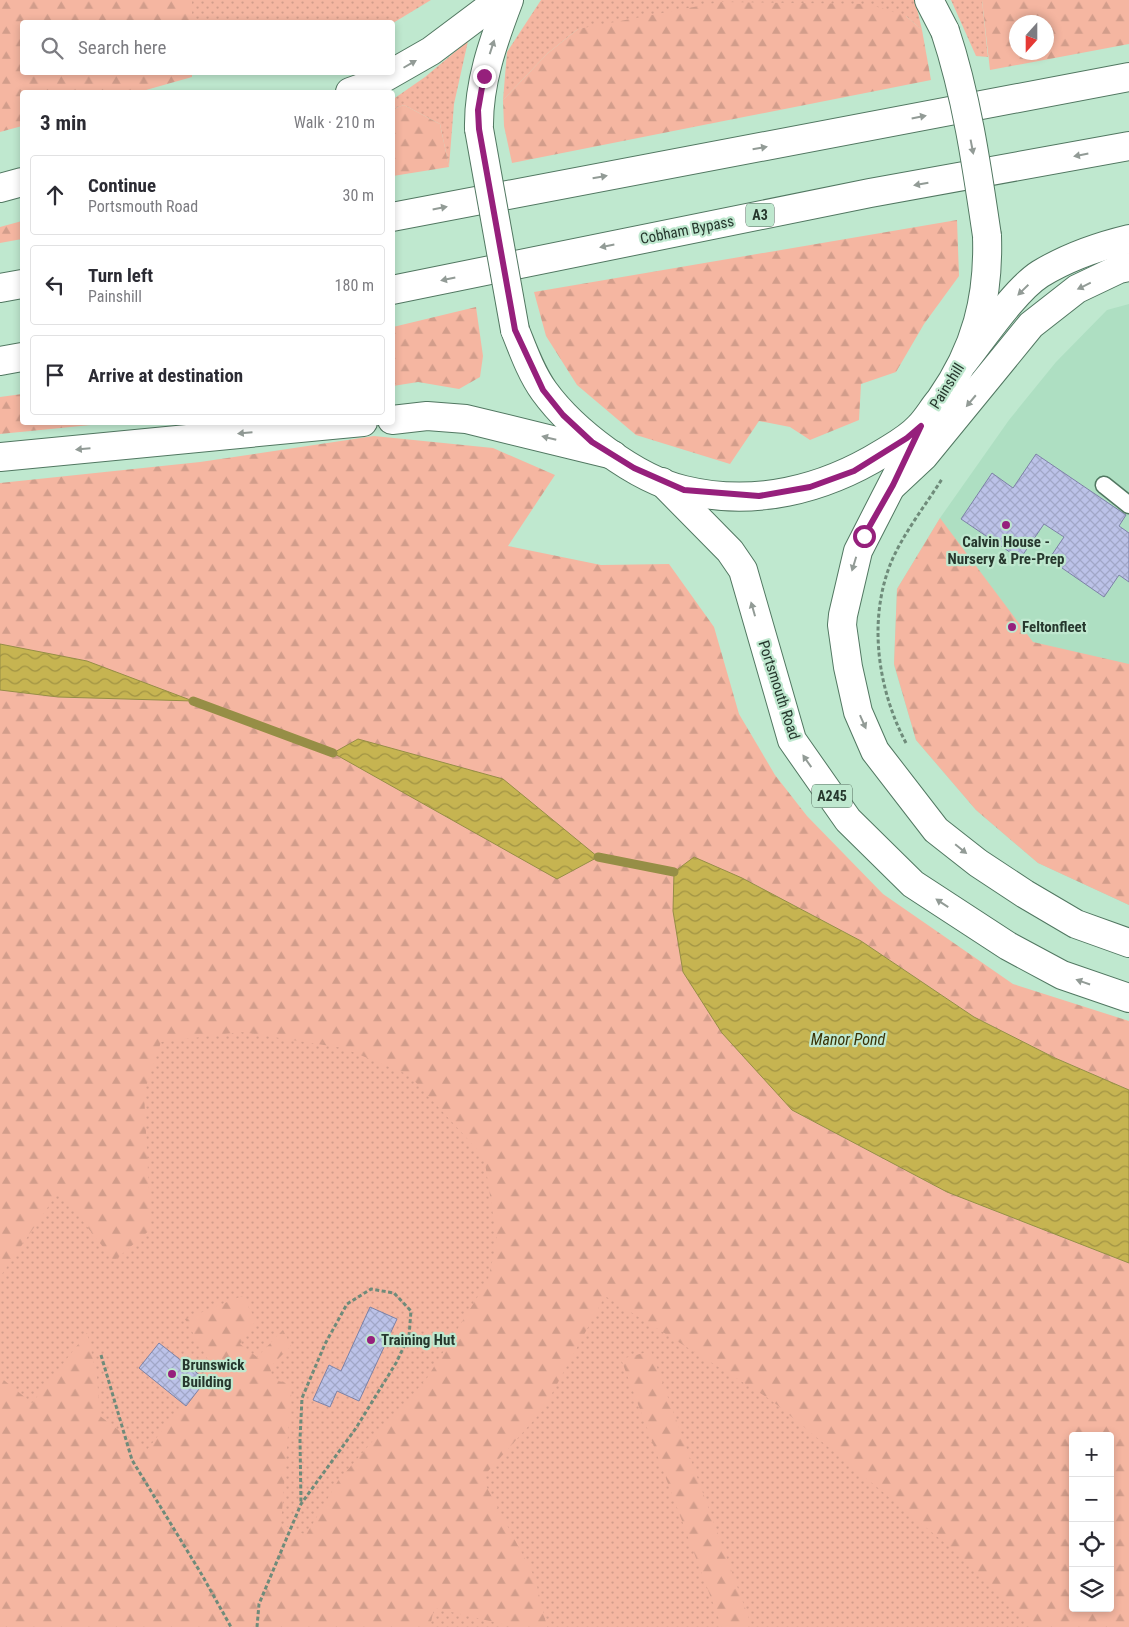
<!DOCTYPE html>
<html lang="en">
<head>
<meta charset="utf-8">
<style>
	body { margin:0; font-family:"Roboto Condensed",sans-serif; background:#f2f2f3; color:#2b2b33 }
	.controls { position:absolute; right:15px; bottom:15px; display:grid; overflow:hidden; border-radius:5px; box-shadow:0 2px 8px #0003 }
	.controls button { width:45px; height:45px; display:grid; place-items:center; padding:0; border:0; border-bottom:1px solid #e1e1e2; background:#fff; color:#2b2b33; font:25px sans-serif }
	.compass { position:absolute; left:1009px; top:15px; width:45px; height:45px; border-radius:50%; background:#fff; box-shadow:0 2px 8px #0003; rotate:201deg }
	.stop { position:absolute; width:15px; height:15px; margin:-11px; border:4px solid #96207c; border-radius:50%; background:#fff }
	.stop.end { background:#96207c; border-color:#fff; box-shadow:0 1px 5px #0008 }
	.list { margin:0; padding:0; list-style:none }
	h2 { display:flex; justify-content:space-between; align-items:center; height:65px; margin:0; padding:0 20px; font-size:21px }
	h2 small { font-size:16px; font-weight:400; color:#7c7c81 }
	.list li { display:grid; grid-template-columns:32px 1fr auto; gap:15px; align-items:center; box-sizing:border-box; height:80px; margin:0 10px 10px; padding:0 10px; border:1px solid #e1e1e2; border-radius:5px }
	.list b { display:block; font-size:19px; white-space:nowrap }
	.list p { margin:0; font-size:16px; white-space:nowrap; color:#7c7c81 }
	.list em { font-size:16px; font-style:normal; color:#7c7c81 }
	.icon { flex:none; width:28px; height:28px; fill:none; stroke:currentColor; stroke-width:2; stroke-linecap:round; stroke-linejoin:round }
	.map { position:relative; flex:none; width:1129px; height:1627px; overflow:hidden }
	.search { position:absolute; background:#fff; box-shadow:0 2px 8px #0003; left:20px; top:20px; width:375px; height:55px; display:flex; align-items:center; gap:12px; box-sizing:border-box; padding:0 18px; border-radius:5px; color:#7c7c81; font-size:19px }
	.panel { position:absolute; background:#fff; box-shadow:0 2px 8px #0003; left:20px; top:90px; width:375px; height:335px; border-radius:5px }
	.map>svg:first-child { display:block }
	.built { fill:#aedfc2 }
	.green { fill:url(#green-dots); fill-rule:evenodd }
	.forest { fill:url(#forest-firs); fill-rule:evenodd }
	.water { fill:url(#water-waves); stroke:#968e46 }
	.lines { fill:none; stroke-linecap:round; stroke-linejoin:round }
	.stream { stroke:#968e46; stroke-width:9 }
	.building { fill:url(#building-cross-hatch); stroke:#7d82a6 }
	.service-casing { stroke:#517761; stroke-width:19 }
	.primary-casing { stroke:#517761; stroke-width:30 }
	.trunk-casing { stroke:#517761; stroke-width:30 }
	.path { stroke:#6f8b7a; stroke-width:3; stroke-dasharray:4 2.5; stroke-linecap:butt }
	.service { stroke:#fff; stroke-width:16 }
	.primary { stroke:#fff; stroke-width:28 }
	.trunk { stroke:#fff; stroke-width:28 }
	.primary-bridge-casing { stroke:#517761; stroke-width:30; stroke-linecap:butt }
	.primary-bridge { stroke:#fff; stroke-width:28 }
	.oneway { fill:#929b96 }
	.route { stroke:#96207c; stroke-width:6 }
	.poi-dot { fill:#96207c; stroke:#bfe8cf; stroke-width:2 }
	.labels { text-anchor:middle; stroke-width:4.5; stroke-linejoin:round; paint-order:stroke }
	.shield { fill:#bfe8cf; stroke:#546c5e; stroke-width:1 }
	.shield-label { font-size:14px; font-weight:bold; fill:#26372d }
	.street-label { font-size:15px; fill:#26372d; stroke:#bfe8cf }
	.poi-label { font-size:15px; font-weight:bold; fill:#26372d; stroke:#bfe8cf; text-anchor:start }
	.water-label { font-size:16px; font-style:italic; fill:#3a3206; stroke:#bfe8cf }
</style>
</head>
<body>
<div class="map">
<svg width="1129" height="1627" viewBox="0 0 1129 1627">
	<defs>
		<pattern id="green-dots" width="8" height="8" patternUnits="userSpaceOnUse" patternTransform="scale(1.25)"><rect width="8" height="8" fill="#f5b6a1"/><path d="M2 2h.1M6 6h.1" fill="none" stroke="#d29d8b" stroke-width="1.8" stroke-linecap="round"/></pattern>
		<pattern id="forest-firs" width="22" height="20" patternUnits="userSpaceOnUse" patternTransform="scale(1.25)"><rect width="22" height="20" fill="#f5b6a1"/><path d="M5 1l3.5 6h-7zM16 11l3.5 6h-7z" fill="#d29d8b"/></pattern>
		<pattern id="water-waves" width="16" height="10" patternUnits="userSpaceOnUse" patternTransform="scale(1.25)"><rect width="16" height="10" fill="#c6b451"/><path d="M0 5q4-4 8 0t8 0" fill="none" stroke="#a19344"/></pattern>
		<pattern id="building-cross-hatch" width="8" height="8" patternUnits="userSpaceOnUse" patternTransform="scale(1.25)"><rect width="8" height="8" fill="#bcc2e8"/><path d="M0 0l8 8M0 8l8-8" fill="none" stroke="#a1a7c7"/></pattern>
	</defs>
	<rect width="100%" height="100%" fill="#bfe8cf"/>
	<path class="built" d="M1129,304V905L1038,863L976,810L916,740L894,665L897,589L940,518L1009,420L1056,362L1107,310Z"/>
	<g class="green">
		<path d="M192,0H431L393,23L192,22Z"/>
		<path d="M541,0H915L922,30L906,16L578,29L548,53L503,100L507,52Z"/>
		<path d="M951,0H982L988,57L976,56Z"/>
		<path d="M468,41L454,104L449,167L440,124L404,105L393,109L392,100L425,77Z"/>
		<path d="M111,800L1129,1382V1627H55L0,1570V1063ZM1073,1436H1110V1608H1073Z"/>
	</g>
	<g class="forest">
		<path d="M0,0H192V22H22V72H192V77L139,92H22V126L0,132Z"/>
		<path d="M982,0H1129V44L990,70ZM1016,22H1046V52H1016Z"/>
		<path d="M720,2L868,4L906,16L922,30L931,80L512,163L504,126L503,100L548,53L578,29Z"/>
		<path d="M404,105L440,124L449,167L393,176V109Z"/>
		<path d="M957,220L959,276L924,324L896,372L861,384L859,420L810,440L790,427L759,421L730,464L636,435L577,385L546,336L534,292Z"/>
		<path d="M22,221V239L0,243V227Z"/>
		<path d="M476,307L483,356L480,377L459,389L418,382L393,386V327Z"/>
		<path d="M22,394V422L111,423L0,434V397Z"/>
		<path d="M374,436L493,448L555,475L508,546L601,565L669,564L714,627L739,714L775,775L807,816L883,894L1013,984L1129,1021V1090L1055,1058L974,1017L861,941L742,878L792,1110L947,1192L1129,1263V1627H1032L968,1562L771,1400L605,1296L543,1410L482,1478L535,1578L547,1627H515L434,1608L430,1627H0V1377L32,1403L87,1333L97,1377L100,1416L146,1451L212,1367L185,1319L242,1296L256,1320L240,1344L257,1357L283,1330L291,1346L270,1367L273,1380L292,1384L281,1524L306,1535L338,1481L427,1378L488,1280L497,1240L484,1157L409,1075L343,1048L241,1032L161,1042L144,1093L151,1229L114,1261L59,1191L0,1277V483L200,462ZM1073,1436H1110V1608H1073Z"/>
		<path d="M940,518L1033,642L1129,664V905L1038,863L976,810L916,740L894,664L897,589Z"/>
		<path d="M651,1351L752,1627H722L621,1359Z"/>
	</g>
	<g class="water">
		<path d="M0,644L87,661L193,701L58,697L0,690Z"/>
		<path d="M358,739L503,779L598,857L557,879L333,753Z"/>
		<path d="M694,857L742,878L861,941L974,1017L1055,1058L1129,1090V1263L947,1192L792,1110L722,1033L683,972L673,911L674,872Z"/>
	</g>
	<g class="lines">
		<g class="stream">
			<path d="M193,701L333,753"/>
			<path d="M598,857L674,872"/>
		</g>
	</g>
	<g class="building">
		<path d="M1036,454L1126,515L1119,526L1129,533V582L1119,575L1104,597L1049,559L1064,537L1044,524L1020,559L961,519L992,473L1013,488Z"/>
		<path d="M370,1307L397,1319L359,1401L337,1391L330,1407L313,1400L329,1365L341,1371Z"/>
		<path d="M159,1343L206,1380L186,1406L139,1368Z"/>
	</g>
	<g class="lines">
		<defs>
			<path id="service" d="M1104,485L1129,505"/>
			<g id="primary">
				<path d="M929,0L945,31"/>
				<path d="M479,129C478,84 493,42 509,0"/>
				<path d="M515,330C523,350 531,373 544,391C573,431 636,479 684,490C754,507 823,490 883,453C896,445 909,438 919,427C927,419 933,408 940,400C976,349 989,298 987,236"/>
				<path d="M903,463L858,551L843,615L842,625L848,667L858,712L875,751L936,830L978,863L1025,894L1076,924L1129,943"/>
				<path d="M662,482L730,551L743,570L792,740L848,820L913,884L1008,946L1062,975L1129,998"/>
			</g>
			<g id="trunk">
				<path d="M350,92L375,83L431,51L499,0"/>
				<path d="M0,188L22,182"/>
				<path d="M392,217L1129,77"/>
				<path d="M0,288L22,284"/>
				<path d="M392,290L870,193L1129,146"/>
				<path d="M0,361L22,357"/>
				<path d="M963,363C983,338 1015,290 1040,274C1066,258 1100,246 1129,239"/>
				<path d="M392,420L427,416L466,419L613,455"/>
				<path d="M0,457L363,422"/>
				<path d="M893,485L924,456L1031,325L1077,289L1119,269L1129,267"/>
			</g>
		</defs>
		<use href="#service" class="service-casing"/>
		<use href="#primary" class="primary-casing"/>
		<use href="#trunk" class="trunk-casing"/>
		<g class="path">
			<path d="M906,743C878,690 868,622 890,565C902,535 925,506 942,479"/>
			<path d="M101,1355L132,1460L202,1575L231,1627"/>
			<path d="M257,1627L259,1604L301,1504L356,1428L396,1363L409,1336L411,1311L394,1293L371,1289L347,1304L325,1344L302,1398L300,1439L301,1504"/>
		</g>
		<use href="#service" class="service"/>
		<use href="#primary" class="primary"/>
		<use href="#trunk" class="trunk"/>
		<defs>
			<g id="primary-bridge">
				<path d="M945,31C967,97 977,168 987,236"/>
				<path d="M479,129L515,330"/>
			</g>
		</defs>
		<use href="#primary-bridge" class="primary-bridge-casing"/>
		<use href="#primary-bridge" class="primary-bridge"/>
	</g>
	<defs><path id="oneway-solid" d="M-6-.8H1V-3.2L6.5 0L1 3.2V.8H-6Z" transform="scale(1.25)"/></defs>
	<g class="oneway">
		<use href="#oneway-solid" transform="translate(492 47) rotate(-72)"/>
		<use href="#oneway-solid" transform="translate(410 64) rotate(-30)"/>
		<use href="#oneway-solid" transform="translate(919 117) rotate(-11)"/>
		<use href="#oneway-solid" transform="translate(972 147) rotate(79)"/>
		<use href="#oneway-solid" transform="translate(760 148) rotate(-10)"/>
		<use href="#oneway-solid" transform="translate(1081 155) rotate(169)"/>
		<use href="#oneway-solid" transform="translate(600 177) rotate(-10)"/>
		<use href="#oneway-solid" transform="translate(921 184) rotate(170)"/>
		<use href="#oneway-solid" transform="translate(440 208) rotate(-11)"/>
		<use href="#oneway-solid" transform="translate(607 246) rotate(169)"/>
		<use href="#oneway-solid" transform="translate(448 279) rotate(168)"/>
		<use href="#oneway-solid" transform="translate(1084 286) rotate(154)"/>
		<use href="#oneway-solid" transform="translate(1023 290) rotate(136)"/>
		<use href="#oneway-solid" transform="translate(971 401) rotate(130)"/>
		<use href="#oneway-solid" transform="translate(245 433) rotate(175)"/>
		<use href="#oneway-solid" transform="translate(549 438) rotate(-166)"/>
		<use href="#oneway-solid" transform="translate(83 449) rotate(175)"/>
		<use href="#oneway-solid" transform="translate(854 564) rotate(107)"/>
		<use href="#oneway-solid" transform="translate(753 609) rotate(-106)"/>
		<use href="#oneway-solid" transform="translate(863 722) rotate(66)"/>
		<use href="#oneway-solid" transform="translate(807 761) rotate(-125)"/>
		<use href="#oneway-solid" transform="translate(961 849) rotate(39)"/>
		<use href="#oneway-solid" transform="translate(942 903) rotate(-147)"/>
		<use href="#oneway-solid" transform="translate(1083 982) rotate(-161)"/>
	</g>
	<g class="lines">
		<path class="route" d="M484,76L478,110L479,129L515,330L543,390L563,415L592,442L634,468L684,490L759,496L810,487L854,471L907,438L921,426L893,485L864,536"/>
	</g>
	<g class="poi-dot">
		<circle cx="1006" cy="525" r="5"/>
		<circle cx="1012" cy="627" r="5"/>
		<circle cx="371" cy="1340" r="5"/>
		<circle cx="172" cy="1374" r="5"/>
	</g>
	<g class="labels">
		<g class="shield">
			<rect x="746" y="203.5" width="28" height="23" rx="4"/>
			<rect x="812" y="784.5" width="40" height="23" rx="4"/>
		</g>
		<g class="shield-label">
			<text x="760" y="220">A3</text>
			<text x="832" y="801">A245</text>
		</g>
		<g class="street-label">
			<text transform="translate(687 230) rotate(-11)" y="5">Cobham Bypass</text>
			<text transform="translate(947 386) rotate(-58)" y="5">Painshill</text>
			<text transform="translate(779 690) rotate(72)" y="5">Portsmouth Road</text>
		</g>
		<g class="poi-label">
			<text x="1006" y="547" text-anchor="middle">Calvin House -<tspan x="1006" dy="17">Nursery &amp; Pre-Prep</tspan></text>
			<text x="1022" y="632">Feltonfleet</text>
			<text x="381" y="1345">Training Hut</text>
			<text x="182" y="1370">Brunswick<tspan x="182" dy="17">Building</tspan></text>
		</g>
		<g class="water-label">
			<text x="848" y="1045">Manor Pond</text>
		</g>
	</g>
</svg>
<div class="controls">
<button>+</button>
<button>−</button>
<button><svg class="icon" aria-label="locate" viewBox="0 0 24 24"><circle cx="12" cy="12" r="6"/><path d="M12 2v4M12 18v4M2 12h4M18 12h4"/></svg></button>
<button><svg class="icon" aria-label="layers" viewBox="0 0 24 24"><path d="M12 4l9 5-9 5-9-5zM3 14l9 5 9-5"/></svg></button>
</div>
<svg class="compass" viewBox="-18 -18 36 36"><path d="M0-13l5 13h-10z" fill="#e53935"/><path d="M0 13l5-13h-10z" fill="#7c7c81"/></svg>
<div class="stop" style="left:864px;top:536px"></div>
<div class="stop end" style="left:484px;top:76px"></div>
<div class="search"><svg class="icon" aria-label="search" viewBox="0 0 24 24"><circle cx="10" cy="10" r="6"/><path d="M15 15l6 6"/></svg>Search here</div>
<section class="panel">
<h2>3 min<small>Walk · 210 m</small></h2>
<ul class="list">
<li><svg class="icon" aria-label="ahead" viewBox="0 0 24 24"><path d="M12 20V5M6 11l6-6 6 6"/></svg><div><b>Continue</b><p>Portsmouth Road</p></div><em>30 m</em></li>
<li><svg class="icon" aria-label="left" viewBox="0 0 24 24"><path d="M17 20v-9H6M10 6l-5 5 5 5"/></svg><div><b>Turn left</b><p>Painshill</p></div><em>180 m</em></li>
<li><svg class="icon" aria-label="arrive" viewBox="0 0 24 24"><path d="M6 21V4h12l-3 4 3 4H6"/></svg><div><b>Arrive at destination</b></div></li>
</ul>
</section>
</div>
</body>
</html>
